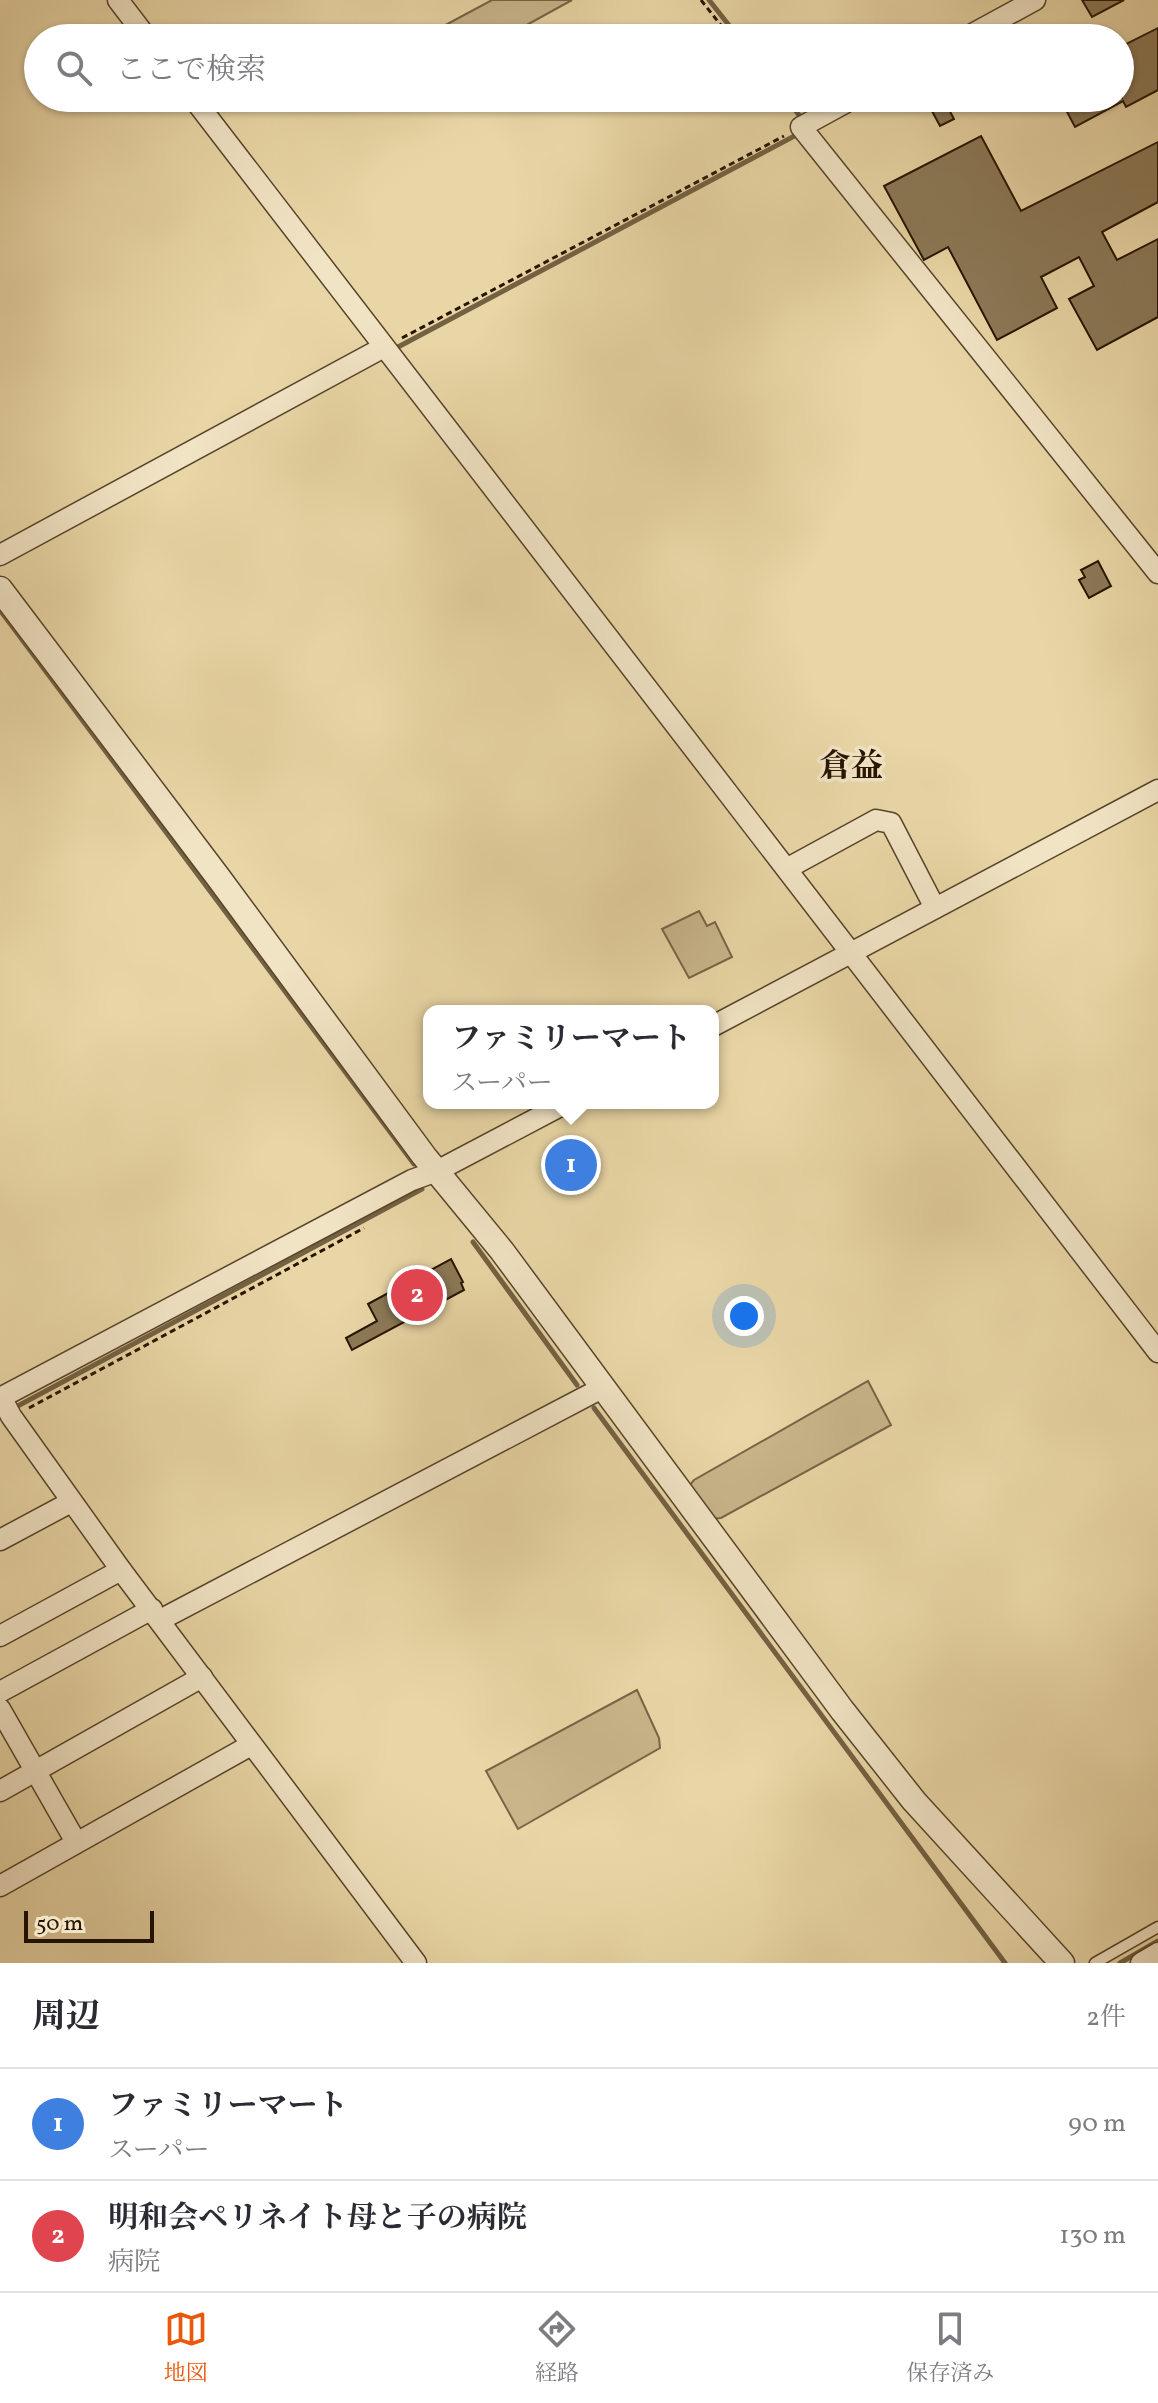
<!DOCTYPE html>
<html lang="ja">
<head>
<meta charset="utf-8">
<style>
	body { margin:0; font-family:Vollkorn,"Noto Serif JP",serif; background:#f7f7f7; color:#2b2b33 }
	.scale { position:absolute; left:24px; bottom:20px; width:130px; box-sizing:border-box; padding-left:8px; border:4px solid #261401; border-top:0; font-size:22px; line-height:28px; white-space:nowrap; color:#261401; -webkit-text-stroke:6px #f1e4c5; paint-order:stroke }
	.you { position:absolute; left:744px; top:1316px; width:28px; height:28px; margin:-20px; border:6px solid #fff; border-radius:50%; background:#1a73e8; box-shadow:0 0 0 12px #1a73e833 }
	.badge { display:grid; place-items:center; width:52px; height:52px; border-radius:50%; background:#ea580c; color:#fff; font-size:26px; font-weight:700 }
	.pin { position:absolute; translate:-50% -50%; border:4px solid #fff; box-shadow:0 2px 8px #0006 }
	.popup { position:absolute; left:423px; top:1005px; width:296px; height:104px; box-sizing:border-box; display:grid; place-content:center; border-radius:16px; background:#fff; filter:drop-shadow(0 2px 6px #0005); font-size:26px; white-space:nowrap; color:#7c7c81 }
	.popup b { font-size:30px; color:#2b2b33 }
	.popup::after { content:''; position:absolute; left:50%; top:100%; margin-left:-16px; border:16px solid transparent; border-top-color:#fff }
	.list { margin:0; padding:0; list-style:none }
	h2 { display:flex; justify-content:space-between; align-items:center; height:104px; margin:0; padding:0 32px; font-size:34px }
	h2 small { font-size:26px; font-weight:400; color:#7c7c81 }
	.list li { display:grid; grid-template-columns:52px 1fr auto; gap:24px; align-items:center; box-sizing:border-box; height:112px; padding:0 32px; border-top:2px solid #e1e1e2 }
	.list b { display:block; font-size:30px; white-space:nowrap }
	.list p { margin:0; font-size:26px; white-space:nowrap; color:#7c7c81 }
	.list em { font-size:26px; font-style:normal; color:#7c7c81 }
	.icon { flex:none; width:44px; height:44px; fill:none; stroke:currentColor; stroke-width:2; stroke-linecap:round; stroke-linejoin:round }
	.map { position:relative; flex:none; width:1158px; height:1963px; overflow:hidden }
	.search { position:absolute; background:#fff; box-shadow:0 2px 6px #0004; left:24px; right:24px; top:24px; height:88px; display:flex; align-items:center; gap:20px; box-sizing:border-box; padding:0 28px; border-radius:44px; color:#7c7c81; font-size:30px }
	.sheet { height:328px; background:#fff }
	nav { display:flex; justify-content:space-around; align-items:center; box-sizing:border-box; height:112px; border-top:2px solid #e1e1e2; background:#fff; font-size:22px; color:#7c7c81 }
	nav a { display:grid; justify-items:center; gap:4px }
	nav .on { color:#ea580c }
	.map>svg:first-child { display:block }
	.green { fill:#c8b58a; stroke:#776446; stroke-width:2 }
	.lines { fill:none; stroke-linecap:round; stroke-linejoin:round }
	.stream { stroke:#736142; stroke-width:5 }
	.building { fill:#8b7957; stroke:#261401; stroke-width:2 }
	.service-casing { stroke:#57442a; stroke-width:13 }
	.minor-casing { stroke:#57442a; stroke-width:23 }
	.tertiary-casing { stroke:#57442a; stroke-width:27 }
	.path { stroke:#261401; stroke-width:3; stroke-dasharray:6 4; stroke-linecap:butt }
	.service { stroke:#f1e4c5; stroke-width:10 }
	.minor { stroke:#f1e4c5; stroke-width:20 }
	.tertiary { stroke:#f1e4c5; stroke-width:24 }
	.labels { text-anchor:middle; stroke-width:7; stroke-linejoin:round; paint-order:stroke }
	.quarter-label { font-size:32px; font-weight:bold; fill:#261401; stroke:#f1e4c5 }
</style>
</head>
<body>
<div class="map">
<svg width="1158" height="1963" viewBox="0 0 1158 1963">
	<rect width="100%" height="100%" fill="#e9d6a6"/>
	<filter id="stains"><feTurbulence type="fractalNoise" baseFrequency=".0025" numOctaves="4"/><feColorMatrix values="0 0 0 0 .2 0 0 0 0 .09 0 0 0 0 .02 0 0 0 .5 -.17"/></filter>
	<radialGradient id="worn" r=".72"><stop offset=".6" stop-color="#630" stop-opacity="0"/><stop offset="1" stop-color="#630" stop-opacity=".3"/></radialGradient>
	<g class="green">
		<path d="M492,0H572L503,38H443L438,29Z"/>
		<path d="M699,911L707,926L715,922L732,957L689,978L662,929Z"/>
		<path d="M868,1381L891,1425L721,1518L712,1519L688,1487L694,1480Z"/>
		<path d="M637,1690L659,1738L660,1748L518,1829L486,1771Z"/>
	</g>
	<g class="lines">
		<g class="stream">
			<path d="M709,0L739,38"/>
			<path d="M786,98L802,119"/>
			<path d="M398,347L800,133"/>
			<path d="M0,610L414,1164"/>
			<path d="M569,1110L583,1103"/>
			<path d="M473,1242L577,1385"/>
			<path d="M14,1408L422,1189"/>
			<path d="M594,1408L1005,1963"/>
			<path d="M1120,1963L1158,1941"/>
		</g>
	</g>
	<g class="building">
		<path d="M1082,0H1124L1092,17Z"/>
		<path d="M1158,28V90L1126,107L1123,101L1075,127L1066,110L1073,106L1069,98H1122L1120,47Z"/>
		<path d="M925,98H943L954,119L940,126Z"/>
		<path d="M981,136L1021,211L1158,142V202L1102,232L1117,260L1158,239V317L1097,350L1069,299L1094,286L1079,257L1041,277L1057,308L997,340L948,247L924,260L884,186Z"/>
		<path d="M1098,561L1111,586L1089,598L1079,580L1085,577L1081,570Z"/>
		<path d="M572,1137L594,1179L570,1191L547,1150Z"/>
		<path d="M451,1259L463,1282L461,1283L464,1290L352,1350L346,1338L377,1321L368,1304Z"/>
	</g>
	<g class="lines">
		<defs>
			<path id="service" d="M1095,1963L1158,1927"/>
			<g id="minor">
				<path d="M118,0L147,38"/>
				<path d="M965,38L1035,0"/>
				<path d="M193,98L1158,1352"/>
				<path d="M854,98L801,127L1158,573"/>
				<path d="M0,555L384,347"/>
				<path d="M788,868L876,820L891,823L935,908"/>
				<path d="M713,1026L1158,790"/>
				<path d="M1,1397L11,1416L121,1570L416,1963"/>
				<path d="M0,1398L412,1180L437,1171L566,1103"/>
				<path d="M0,1540L71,1502"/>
				<path d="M160,1620L602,1388"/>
				<path d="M0,1636L121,1570"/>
				<path d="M0,1692L152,1609"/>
				<path d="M0,1709L76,1842"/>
				<path d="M0,1791L202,1677"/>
				<path d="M0,1886L251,1745"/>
				<path d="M1141,1963L1158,1953"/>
			</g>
			<path id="tertiary" d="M0,589L218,877L424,1156L502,1251L842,1710L914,1801L1062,1963"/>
		</defs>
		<use href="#service" class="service-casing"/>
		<use href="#minor" class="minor-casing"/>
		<use href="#tertiary" class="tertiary-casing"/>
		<g class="path">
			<path d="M701,0L731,38"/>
			<path d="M778,98L790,114"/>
			<path d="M402,338L784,136"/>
			<path d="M29,1408L364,1228"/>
		</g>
		<use href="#service" class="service"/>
		<use href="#minor" class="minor"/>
		<use href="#tertiary" class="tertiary"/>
	</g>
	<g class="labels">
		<g class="quarter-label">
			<text x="851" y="776">倉益</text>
		</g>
	</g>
	<rect width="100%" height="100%" filter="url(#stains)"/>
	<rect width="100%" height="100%" fill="url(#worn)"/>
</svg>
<div class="scale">50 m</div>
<div class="you"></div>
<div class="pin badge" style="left:571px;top:1165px;background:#3f7fe0">1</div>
<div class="popup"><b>ファミリーマート</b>スーパー</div>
<div class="pin badge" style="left:417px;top:1295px;background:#e0444e">2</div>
<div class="search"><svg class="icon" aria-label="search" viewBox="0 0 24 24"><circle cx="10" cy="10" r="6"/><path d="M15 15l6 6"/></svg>ここで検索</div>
</div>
<section class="sheet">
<h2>周辺<small>2件</small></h2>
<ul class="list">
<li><span class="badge" style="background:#3f7fe0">1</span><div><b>ファミリーマート</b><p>スーパー</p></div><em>90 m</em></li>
<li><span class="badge" style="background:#e0444e">2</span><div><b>明和会ペリネイト母と子の病院</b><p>病院</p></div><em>130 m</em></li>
</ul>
</section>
<nav>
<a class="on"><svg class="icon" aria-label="map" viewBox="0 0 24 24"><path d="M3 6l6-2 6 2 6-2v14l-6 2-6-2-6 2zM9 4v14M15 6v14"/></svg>地図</a>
<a><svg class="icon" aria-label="directions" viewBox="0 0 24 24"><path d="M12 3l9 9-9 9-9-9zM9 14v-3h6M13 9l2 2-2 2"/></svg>経路</a>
<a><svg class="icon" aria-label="saved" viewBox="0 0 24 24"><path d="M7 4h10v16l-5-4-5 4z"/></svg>保存済み</a>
</nav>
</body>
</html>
